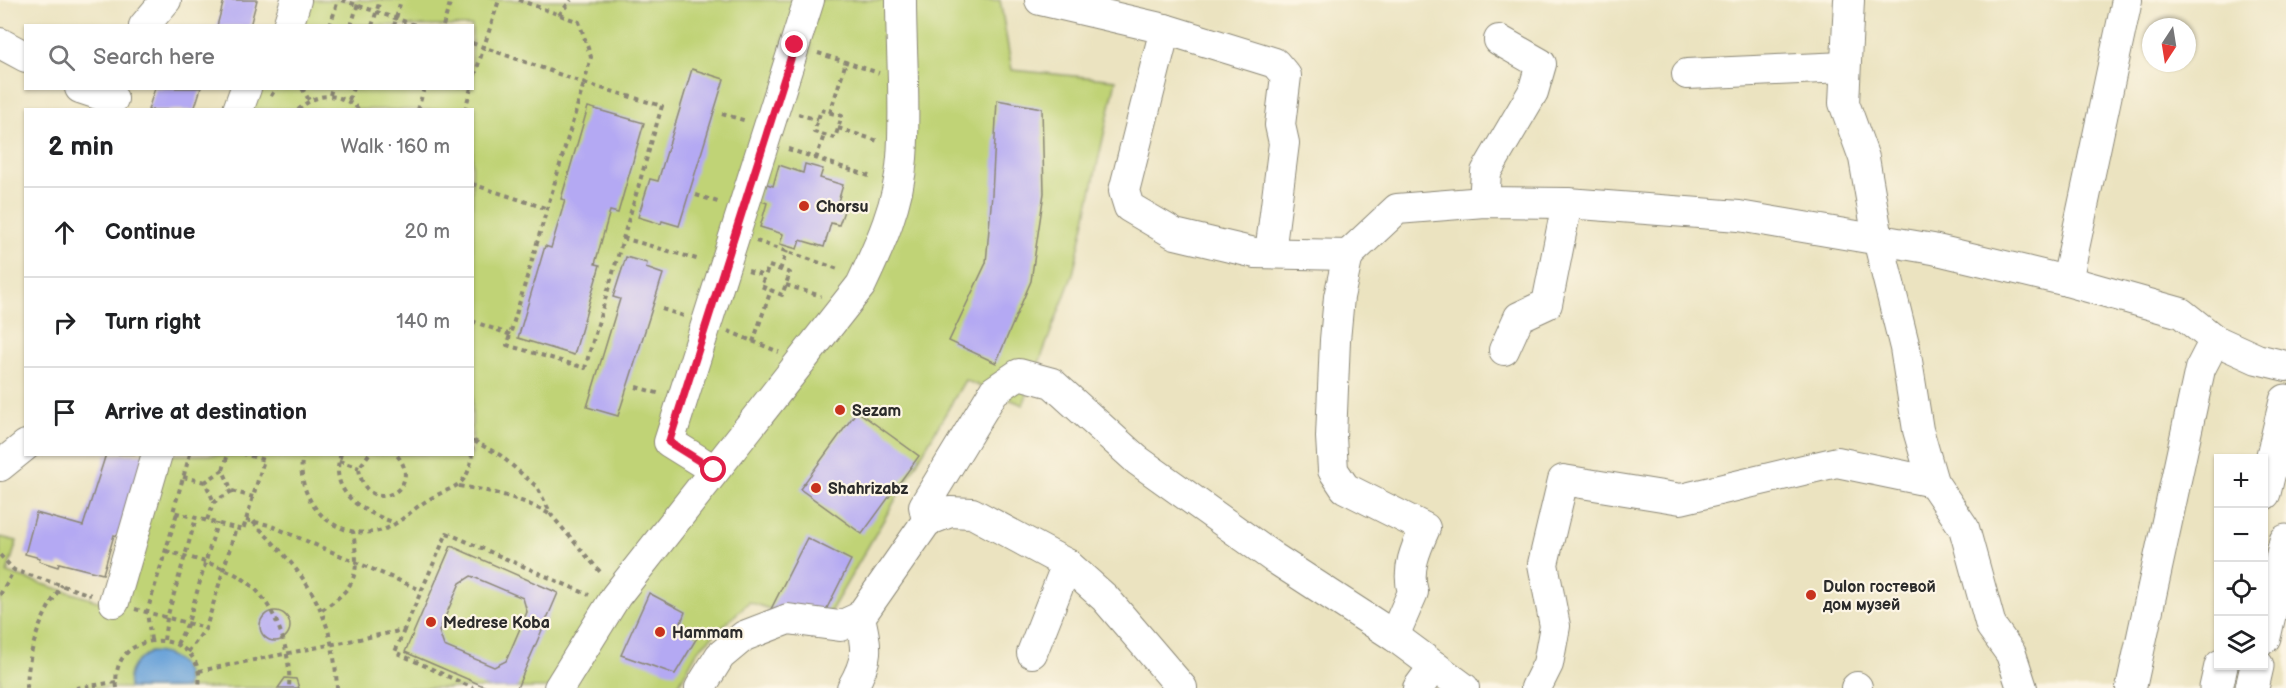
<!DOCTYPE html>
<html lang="en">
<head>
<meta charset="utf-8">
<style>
	body { margin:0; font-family:"Balsamiq Sans",sans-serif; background:#f2f2f2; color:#202124 }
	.controls { position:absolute; right:18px; bottom:18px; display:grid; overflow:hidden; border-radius:0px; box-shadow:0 2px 4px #0004 }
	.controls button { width:54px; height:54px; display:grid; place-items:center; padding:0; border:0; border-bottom:2px solid #e0e0e0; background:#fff; color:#202124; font:30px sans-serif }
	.compass { position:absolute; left:2142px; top:18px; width:54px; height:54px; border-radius:50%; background:#fff; box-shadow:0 2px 4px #0004; rotate:192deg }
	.stop { position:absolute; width:18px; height:18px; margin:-14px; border:4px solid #e11d48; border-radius:50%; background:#fff }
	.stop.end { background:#e11d48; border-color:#fff; box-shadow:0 2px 6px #0008 }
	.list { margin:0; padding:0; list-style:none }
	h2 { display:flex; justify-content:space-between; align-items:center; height:78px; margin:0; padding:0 24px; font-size:26px }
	h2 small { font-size:20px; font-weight:400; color:#757577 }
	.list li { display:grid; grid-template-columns:39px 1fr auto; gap:18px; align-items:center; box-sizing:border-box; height:90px; padding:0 24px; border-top:2px solid #e0e0e0 }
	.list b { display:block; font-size:22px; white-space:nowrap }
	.list em { font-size:20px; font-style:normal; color:#757577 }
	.icon { flex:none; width:33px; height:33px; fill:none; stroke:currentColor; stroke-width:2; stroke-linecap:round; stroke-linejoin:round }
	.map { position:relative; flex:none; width:2286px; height:688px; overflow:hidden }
	.search { position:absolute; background:#fff; box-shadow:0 2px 4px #0004; left:24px; top:24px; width:450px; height:66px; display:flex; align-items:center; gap:15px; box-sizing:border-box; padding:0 21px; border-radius:0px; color:#757577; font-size:22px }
	.panel { position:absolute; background:#fff; box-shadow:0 2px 4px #0004; left:24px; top:108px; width:450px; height:348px; border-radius:0px }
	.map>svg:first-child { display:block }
	.green { fill:#c0d376; stroke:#767f50; stroke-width:1.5 }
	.water { fill:#6aa3d9; stroke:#4a6782; stroke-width:1.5 }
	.building { fill:#b4a9f3; fill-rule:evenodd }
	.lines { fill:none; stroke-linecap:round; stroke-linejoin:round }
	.minor-casing { stroke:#8b8776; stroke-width:32 }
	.major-casing { stroke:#8b8776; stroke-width:35 }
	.path { stroke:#8b8776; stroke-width:4; stroke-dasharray:4.5 4.5; stroke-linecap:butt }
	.minor { stroke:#fff; stroke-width:30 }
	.major { stroke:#fff; stroke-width:33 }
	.route { stroke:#e11d48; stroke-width:8 }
	.poi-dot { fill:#c8321e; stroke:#fcf5e5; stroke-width:2 }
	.labels { text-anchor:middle; stroke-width:4.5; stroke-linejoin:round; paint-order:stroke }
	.poi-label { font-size:16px; font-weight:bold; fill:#2b2b2b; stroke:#fcf5e5; text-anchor:start }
</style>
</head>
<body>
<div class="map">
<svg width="2286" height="688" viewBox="0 0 2286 688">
	<rect width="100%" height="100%" fill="#fcf5e5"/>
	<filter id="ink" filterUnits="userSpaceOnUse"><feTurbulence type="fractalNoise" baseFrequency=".0167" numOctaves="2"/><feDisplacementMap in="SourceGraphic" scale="12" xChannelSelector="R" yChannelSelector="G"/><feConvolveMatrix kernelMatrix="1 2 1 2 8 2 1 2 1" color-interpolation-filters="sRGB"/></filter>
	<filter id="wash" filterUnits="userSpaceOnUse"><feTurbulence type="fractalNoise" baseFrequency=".008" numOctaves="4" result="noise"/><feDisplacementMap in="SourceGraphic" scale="24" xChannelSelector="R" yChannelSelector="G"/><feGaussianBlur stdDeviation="1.35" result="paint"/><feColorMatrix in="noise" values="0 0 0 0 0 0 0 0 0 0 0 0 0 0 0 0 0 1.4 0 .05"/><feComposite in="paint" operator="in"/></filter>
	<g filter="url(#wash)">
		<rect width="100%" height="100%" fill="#ebe3c0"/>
		<path class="green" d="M300,0H1000L1012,70L1116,80L1073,274L1023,405L965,380L822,626L749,602L698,650L677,688H0V537L17,541L7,573L117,607L164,455L472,454V110L245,109L253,89L472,88V26L293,25Z"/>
		<path class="water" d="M150,652C171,652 191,664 186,688H129C126,670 136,660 150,652Z"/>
		<g id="blocks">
			<g class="building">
				<path d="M224,0H257L250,26H217Z"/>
				<path d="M692,69L724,79L679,226L662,221L661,224L638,217L650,179L658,181Z"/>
				<path d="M155,88H201L194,110H148Z"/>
				<path d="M997,100L1042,108L1044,193L1031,281L996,363L949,341L986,263L992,194Z"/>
				<path d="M588,107L644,123L618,213L610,211L595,264L600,265L574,355L518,338L545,246L551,248L565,200L561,199Z"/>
				<path d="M805,164L823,169L820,178L843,185L837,205L845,208L839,225L831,223L824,247L800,240L797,249L780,244L783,234L760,227L767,203L759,200L764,183L773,186L779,165L803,173Z"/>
				<path d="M626,257L647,263L646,268L663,274L618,416L587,407L620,299L613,297Z"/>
				<path d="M857,411L919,456L862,534L800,489Z"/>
				<path d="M106,454H146L121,537L114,535L103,574L59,563L58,567L39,561L40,558L25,554L36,513L83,526Z"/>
				<path d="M807,538L851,560L812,638L768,615Z"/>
				<path d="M451,546L558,593L517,688H488L405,652ZM471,576L523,598L527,612L506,661L494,667L444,646L439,631L460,583Z"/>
				<path d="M649,593L685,612L679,628L698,636L675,674L621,655Z"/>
				<circle cx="275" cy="626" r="15"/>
				<path d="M285,678L296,679L299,688H278Z"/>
			</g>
		</g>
	</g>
	<g filter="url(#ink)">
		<use href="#blocks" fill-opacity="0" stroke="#8b8776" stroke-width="1.5"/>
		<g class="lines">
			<defs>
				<g id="minor">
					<path d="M1040,0L1165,29L1124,191L1129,207L1175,234L1255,253L1348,255L1397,209L1484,202L1567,203L1739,216L1933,249L2067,281L2181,313L2215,340L2257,359L2286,366"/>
					<path d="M1849,0L1844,103L1864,158L1878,239L1905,348L1918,430L1933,482L1964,528L1991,626L2011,654L2022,688"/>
					<path d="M144,26L166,0"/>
					<path d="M288,26L296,0"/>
					<path d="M1165,29L1275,63L1286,76L1280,125L1284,143L1270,253"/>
					<path d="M0,43L26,57"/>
					<path d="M1687,74L1845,67"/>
					<path d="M80,88L113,99"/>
					<path d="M238,110L246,88"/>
					<path d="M1484,202L1486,172L1533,92L1541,64L1499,40"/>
					<path d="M1348,255L1339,297L1335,340L1331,437L1333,470L1345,488L1425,528C1416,548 1406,570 1413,592L1394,636"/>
					<path d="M2067,281L2127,0"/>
					<path d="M1504,350L1519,317L1547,304L1567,203"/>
					<path d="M0,466L26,445"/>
					<path d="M714,470L669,442L809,0"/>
					<path d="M114,602L157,454"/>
					<path d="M1032,653L1067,564"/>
					<path d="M559,688L616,596L861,285C880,245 899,203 902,158C906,106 901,52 901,0"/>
					<path d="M700,688L720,656L744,636L788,619L840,626L860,617L927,521"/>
					<path d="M852,688C869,659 867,649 860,617"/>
					<path d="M1182,688L1105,598L1067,564L972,513L950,512L927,521L924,506L994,391L1019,374L1052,383L1137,460L1274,558L1394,636L1464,688"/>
					<path d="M1418,688L1434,666"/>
					<path d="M1536,688L1548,664L1555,626L1543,564L1563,480L1681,499L1837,462L1933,482"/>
					<path d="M1856,688L1857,687"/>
					<path d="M2131,688L2200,369L2215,340"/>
				</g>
				<g id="major">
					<path d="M2264,493L2286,401"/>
					<path d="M2264,637L2286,541"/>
					<path d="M2216,688L2221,666"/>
					<path d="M2252,688L2257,666"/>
				</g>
			</defs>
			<use href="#minor" class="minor-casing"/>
			<use href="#major" class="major-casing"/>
			<g class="path">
				<path d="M342,0L418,26"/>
				<path d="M559,15L571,0"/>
				<path d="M330,26L338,0"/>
				<path d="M351,26L359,0"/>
				<path d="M372,26L380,0"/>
				<path d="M394,26L401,0"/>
				<path d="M443,26L451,0"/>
				<path d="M472,43L584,83L591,57L579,22L519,0"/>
				<path d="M818,53L879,73"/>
				<path d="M584,83L662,106L585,368L507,345Z"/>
				<path d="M472,84L499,0"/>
				<path d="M302,88L309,100"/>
				<path d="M330,95L332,88"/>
				<path d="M271,96L276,88"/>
				<path d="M349,100L353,88"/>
				<path d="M298,110C318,91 339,92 360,110"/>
				<path d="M418,110L424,88"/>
				<path d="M465,110L471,88"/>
				<path d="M821,110L842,116L835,138L814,132Z"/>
				<path d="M830,113L846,62"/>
				<path d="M722,114L747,121"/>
				<path d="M798,114L818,120"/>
				<path d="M838,128L878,141"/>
				<path d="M788,149L872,177"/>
				<path d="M816,159L824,135"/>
				<path d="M472,184L548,209"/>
				<path d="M696,195L721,203"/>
				<path d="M623,238L700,260"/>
				<path d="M756,241L841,270"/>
				<path d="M769,266L790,273L782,295L761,286Z"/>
				<path d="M780,270L787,251"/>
				<path d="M748,271L765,276"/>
				<path d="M786,285L821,296"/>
				<path d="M662,309L684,316"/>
				<path d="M472,321L511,335"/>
				<path d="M728,331L779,352"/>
				<path d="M753,342L771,290"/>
				<path d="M636,387L661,394"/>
				<path d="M474,441L500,455L537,487L552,516L602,574"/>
				<path d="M472,451L473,440"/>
				<path d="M190,454L173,512L243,530L264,460L244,454"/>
				<path d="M303,454C294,496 328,538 373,532C395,530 410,510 428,500C452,485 468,490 472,454"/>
				<path d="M341,454C327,494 365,513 396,523"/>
				<path d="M369,454L359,468C364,520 428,490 396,454"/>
				<path d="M339,461L359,468"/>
				<path d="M223,470L228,454"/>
				<path d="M183,477L205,482"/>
				<path d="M459,486C493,491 521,498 551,515"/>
				<path d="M232,491L253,497"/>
				<path d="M207,520L214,502L232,491L223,470L205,482L214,502"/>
				<path d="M246,520L269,525L421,590"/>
				<path d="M253,522C307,576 333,610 337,688"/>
				<path d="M166,551C191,558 218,564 240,577C274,597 292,651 289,688"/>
				<path d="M0,555L14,570L91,595"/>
				<path d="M0,595L14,570"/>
				<path d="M135,609L206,628"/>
				<path d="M322,610C359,585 359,573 353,531"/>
				<path d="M404,630L395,652L473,688"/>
				<path d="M151,640L147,612L177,513"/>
				<path d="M164,640L167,618L196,518"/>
				<path d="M177,644L188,623L217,523"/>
				<path d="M188,652L206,628L236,528"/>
				<path d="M199,671L404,630L447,533L589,595"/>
				<path d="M27,688C28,649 40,618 62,585"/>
				<path d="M76,688L116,682"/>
				<path d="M117,688C107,626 207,624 199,688"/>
			</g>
			<use href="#minor" class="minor"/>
			<use href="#major" class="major"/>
		</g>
	</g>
	<g class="lines" filter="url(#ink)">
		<path class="route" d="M714,470L669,442L795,45"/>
	</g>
	<g class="poi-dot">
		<circle cx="804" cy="206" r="6"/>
		<circle cx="840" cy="410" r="6"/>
		<circle cx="816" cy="488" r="6"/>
		<circle cx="1811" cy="595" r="6"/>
		<circle cx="431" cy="622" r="6"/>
		<circle cx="660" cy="632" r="6"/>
	</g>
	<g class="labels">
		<g class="poi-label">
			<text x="816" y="212">Chorsu</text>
			<text x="852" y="416">Sezam</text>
			<text x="828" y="494">Shahrizabz</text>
			<text x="1823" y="592">Dulon гостевой<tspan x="1823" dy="18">дом музей</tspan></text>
			<text x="443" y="628">Medrese Koba</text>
			<text x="672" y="638">Hammam</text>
		</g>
	</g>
</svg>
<div class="controls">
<button>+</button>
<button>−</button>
<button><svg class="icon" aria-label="locate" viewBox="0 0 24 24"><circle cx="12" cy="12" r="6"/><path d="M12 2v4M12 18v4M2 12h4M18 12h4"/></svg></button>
<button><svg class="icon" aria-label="layers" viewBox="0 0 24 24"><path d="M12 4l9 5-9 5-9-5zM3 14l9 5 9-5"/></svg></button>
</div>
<svg class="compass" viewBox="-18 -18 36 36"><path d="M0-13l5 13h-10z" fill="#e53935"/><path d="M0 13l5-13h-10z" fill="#757577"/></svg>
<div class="stop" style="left:714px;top:470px"></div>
<div class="stop end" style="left:795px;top:45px"></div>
<div class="search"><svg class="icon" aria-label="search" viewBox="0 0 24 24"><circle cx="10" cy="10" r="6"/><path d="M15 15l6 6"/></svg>Search here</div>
<section class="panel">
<h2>2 min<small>Walk · 160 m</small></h2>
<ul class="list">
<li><svg class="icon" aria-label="ahead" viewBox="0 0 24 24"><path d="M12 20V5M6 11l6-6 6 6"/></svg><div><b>Continue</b></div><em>20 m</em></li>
<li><svg class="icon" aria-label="right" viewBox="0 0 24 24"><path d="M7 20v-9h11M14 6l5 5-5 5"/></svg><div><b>Turn right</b></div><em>140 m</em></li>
<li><svg class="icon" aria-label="arrive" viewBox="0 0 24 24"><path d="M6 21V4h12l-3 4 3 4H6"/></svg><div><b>Arrive at destination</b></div></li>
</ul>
</section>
</div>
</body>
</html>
